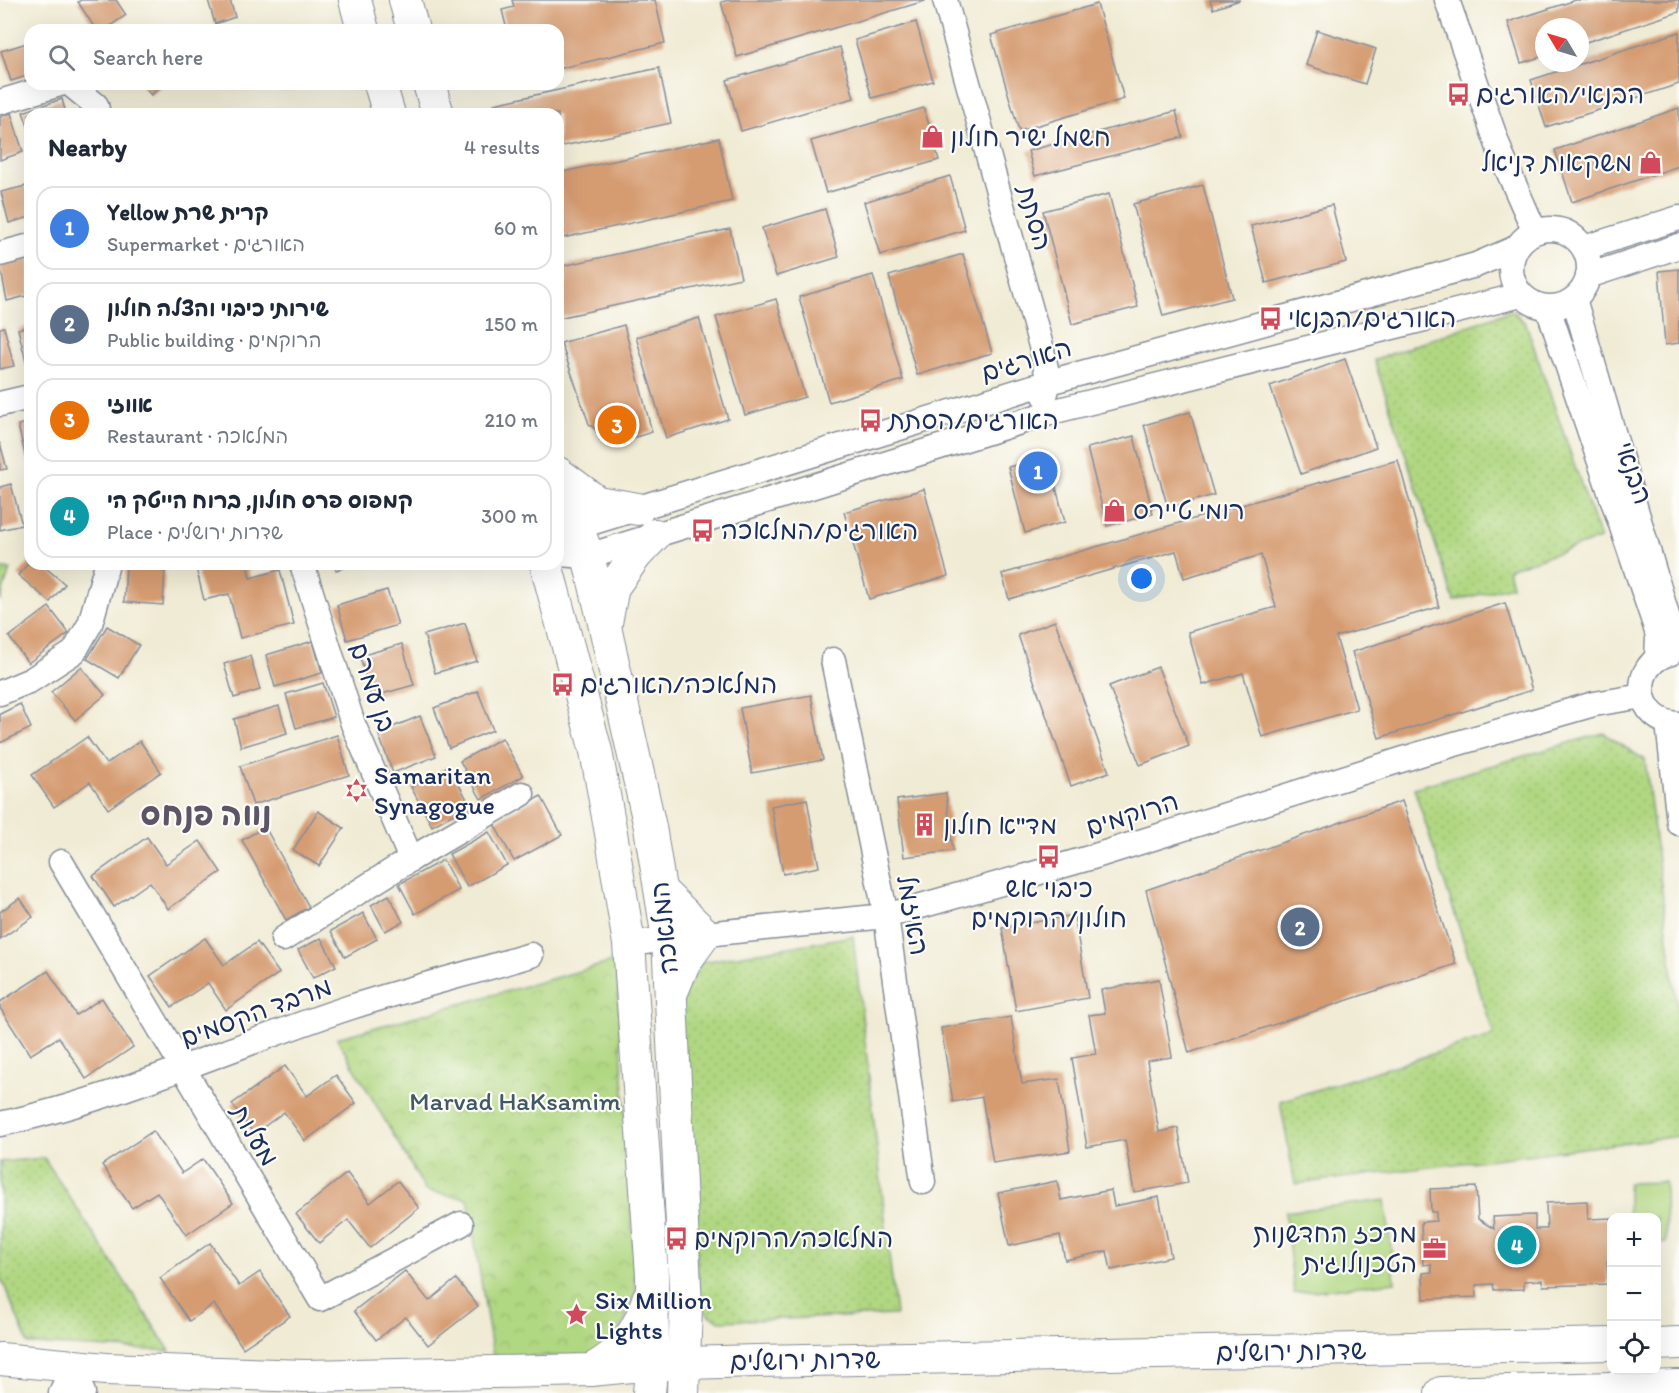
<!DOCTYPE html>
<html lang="en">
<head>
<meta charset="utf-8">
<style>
	body { margin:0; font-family:Itim,"Playpen Sans Hebrew",sans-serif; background:#f6f6f7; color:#1f2937 }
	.controls { position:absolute; right:18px; bottom:18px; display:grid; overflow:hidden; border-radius:12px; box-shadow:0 6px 24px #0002 }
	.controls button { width:54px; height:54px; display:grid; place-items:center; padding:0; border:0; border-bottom:2px solid #e0e1e3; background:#fff; color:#1f2937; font:30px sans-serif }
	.compass { position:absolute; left:1535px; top:18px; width:54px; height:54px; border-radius:50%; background:#fff; box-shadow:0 6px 24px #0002; rotate:308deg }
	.you { position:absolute; left:1142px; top:579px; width:21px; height:21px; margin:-15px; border:4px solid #fff; border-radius:50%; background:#1a73e8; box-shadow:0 0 0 9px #1a73e833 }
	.badge { display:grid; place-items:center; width:39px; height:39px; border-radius:50%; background:#d1495b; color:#fff; font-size:20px; font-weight:700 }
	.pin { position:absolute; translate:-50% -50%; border:3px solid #fff; box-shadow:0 2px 6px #0006 }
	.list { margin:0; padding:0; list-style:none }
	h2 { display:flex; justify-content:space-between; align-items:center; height:78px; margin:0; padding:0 24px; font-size:26px }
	h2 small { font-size:20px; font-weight:400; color:#747a83 }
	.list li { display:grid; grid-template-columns:39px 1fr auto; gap:18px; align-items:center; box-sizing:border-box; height:84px; margin:0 12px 12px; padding:0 12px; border:2px solid #e0e1e3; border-radius:18px }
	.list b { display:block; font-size:22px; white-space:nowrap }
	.list p { margin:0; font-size:20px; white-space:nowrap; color:#747a83 }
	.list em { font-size:20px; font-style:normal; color:#747a83 }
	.icon { flex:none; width:33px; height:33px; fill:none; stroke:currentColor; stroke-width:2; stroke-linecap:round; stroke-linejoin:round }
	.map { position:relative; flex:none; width:1679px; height:1393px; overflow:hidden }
	.search { position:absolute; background:#fff; box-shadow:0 6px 24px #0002; left:24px; top:24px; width:540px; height:66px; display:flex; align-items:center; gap:15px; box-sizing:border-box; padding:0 21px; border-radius:18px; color:#747a83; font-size:22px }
	.panel { position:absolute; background:#fff; box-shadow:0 6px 24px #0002; left:24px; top:108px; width:540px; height:462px; border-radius:18px }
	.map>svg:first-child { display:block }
	.grass { fill:url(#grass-dots); stroke:#668370; stroke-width:1.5 }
	.park { fill:url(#park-crowns); stroke:#668370; stroke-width:1.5 }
	.pitch { fill:#b0d781; stroke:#668370; stroke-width:1.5 }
	.building { fill:#d59c72 }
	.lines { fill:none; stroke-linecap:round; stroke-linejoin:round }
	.minor-casing { stroke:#868d99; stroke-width:27 }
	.major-casing { stroke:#868d99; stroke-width:34 }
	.minor { stroke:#fff; stroke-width:24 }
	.major { stroke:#fff; stroke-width:32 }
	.labels { text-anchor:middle; stroke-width:4.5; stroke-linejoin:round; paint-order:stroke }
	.poi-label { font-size:26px; fill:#1b2f5e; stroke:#fdfcf7; text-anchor:start }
	.street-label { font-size:26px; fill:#1b2f5e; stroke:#fdfcf7 }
	.park-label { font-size:26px; fill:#405967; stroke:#fdfcf7 }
	.district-label { font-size:32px; font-weight:bold; fill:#5c5565; stroke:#fdfcf7 }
</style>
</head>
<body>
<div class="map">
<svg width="1679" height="1393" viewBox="0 0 1679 1393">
	<defs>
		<pattern id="grass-dots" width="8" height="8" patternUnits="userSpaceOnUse" patternTransform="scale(1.5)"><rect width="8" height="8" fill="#b0d781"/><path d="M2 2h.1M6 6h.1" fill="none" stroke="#97b972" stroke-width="1.8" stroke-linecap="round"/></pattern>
		<pattern id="park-crowns" width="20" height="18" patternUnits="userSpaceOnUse" patternTransform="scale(1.5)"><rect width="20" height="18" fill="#b0d781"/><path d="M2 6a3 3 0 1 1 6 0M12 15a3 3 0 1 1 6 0" fill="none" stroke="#97b972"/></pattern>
	</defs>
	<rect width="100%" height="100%" fill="#fdfcf7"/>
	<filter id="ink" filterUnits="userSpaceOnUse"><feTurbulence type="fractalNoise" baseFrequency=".0167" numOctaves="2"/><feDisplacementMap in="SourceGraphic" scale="12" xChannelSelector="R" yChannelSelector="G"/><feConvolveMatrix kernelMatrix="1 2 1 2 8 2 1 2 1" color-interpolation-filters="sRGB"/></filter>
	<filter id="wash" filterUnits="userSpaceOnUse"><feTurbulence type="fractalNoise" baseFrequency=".008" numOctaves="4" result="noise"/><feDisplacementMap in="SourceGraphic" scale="24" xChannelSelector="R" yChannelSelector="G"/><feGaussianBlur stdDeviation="1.35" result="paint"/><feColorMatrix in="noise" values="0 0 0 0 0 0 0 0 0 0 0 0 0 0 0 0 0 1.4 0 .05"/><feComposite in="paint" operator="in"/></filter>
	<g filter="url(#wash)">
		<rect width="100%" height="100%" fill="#f0ebd4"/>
		<g class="grass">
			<path d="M1512,310L1526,324L1600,539L1508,569L1512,586L1454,601L1374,360Z"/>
			<path d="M1603,733L1645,760L1679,1023V1136L1295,1184L1280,1101L1494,1035L1414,788Z"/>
			<path d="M853,936L896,1315L720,1321L709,1315L700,1306L678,1002L702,962Z"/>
			<path d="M44,1158L170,1351L28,1344L0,1275V1162Z"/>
		</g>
		<g class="park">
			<path d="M0,569H10L0,601Z"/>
			<path d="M616,961L636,1292L619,1335L593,1356H493L468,1199L426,1191L337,1038Z"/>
		</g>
		<g class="pitch">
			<path d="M1665,1182L1666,1243L1657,1244L1656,1218L1628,1217V1183Z"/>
			<path d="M1385,1200L1395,1282L1294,1293L1285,1212Z"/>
		</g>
		<g id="blocks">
			<g class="building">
				<path d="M81,0H116L126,15L104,30H96L78,2Z"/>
				<path d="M208,0H230L235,17L215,24Z"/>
				<path d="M512,0H655L665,43L558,69V30H507L502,10L514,7Z"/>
				<path d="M729,0H925V1L737,57L721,2Z"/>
				<path d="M1210,0H1240L1213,9Z"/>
				<path d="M1576,0H1679V12L1580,44V27H1544V56L1521,63L1508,22Z"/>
				<path d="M1097,4L1124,99L1019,131L991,35Z"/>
				<path d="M916,22L933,81L872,98L855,40Z"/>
				<path d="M1317,30L1376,49L1365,84L1306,65Z"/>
				<path d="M1679,32V84L1546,127L1531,80Z"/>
				<path d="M30,42V75L11,81L1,51Z"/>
				<path d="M840,47L854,98L741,131L727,80Z"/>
				<path d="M659,68L671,123L558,147V114H497L494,104Z"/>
				<path d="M141,84H164L151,95Z"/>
				<path d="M62,99L66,114H30V132L23,112Z"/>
				<path d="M924,108L939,160L826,193L811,141Z"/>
				<path d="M1679,108V166L1572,202L1555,150Z"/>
				<path d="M1176,111L1183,137L1035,176L1028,151Z"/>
				<path d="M11,113L23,152L0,160V117Z"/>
				<path d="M719,138L732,201L558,239V173Z"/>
				<path d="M950,176L965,230L880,255L864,202Z"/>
				<path d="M30,185V217L9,223L1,192Z"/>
				<path d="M1203,185L1232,298L1163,316L1133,204Z"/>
				<path d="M1109,194L1138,307L1072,324L1043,211Z"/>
				<path d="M1332,205L1346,262L1266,283L1251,226Z"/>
				<path d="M825,209L839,257L776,276L762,228Z"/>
				<path d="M730,229L741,278L558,318V267Z"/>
				<path d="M963,254L992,353L917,375L889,276Z"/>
				<path d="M30,257V295L7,301L0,265Z"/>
				<path d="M1679,269V343L1665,345L1659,271Z"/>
				<path d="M873,275L903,380L829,402L799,297Z"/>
				<path d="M776,299L805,397L745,415L716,317Z"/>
				<path d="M699,318L728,419L666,438L636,337Z"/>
				<path d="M624,325L652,432L614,444L589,424L561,343Z"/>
				<path d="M30,326V365L27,366L18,329Z"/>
				<path d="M4,327L14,366L0,369V328Z"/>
				<path d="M1345,359L1376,447L1301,474L1270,386Z"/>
				<path d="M1190,412L1214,495L1168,508L1144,425Z"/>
				<path d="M30,422V458L26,459L18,425Z"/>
				<path d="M1134,436L1153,514L1107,526L1087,448Z"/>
				<path d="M0,443L7,469L0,470Z"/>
				<path d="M1048,457L1065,522L1025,533L1008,467Z"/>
				<path d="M1398,460L1439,607L1336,637L1357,709L1262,737L1243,673L1203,685L1188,632L1276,607L1261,555L1184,578L1176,551L1009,599L1002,574Z"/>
				<path d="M11,484L22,525L0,530V487Z"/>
				<path d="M924,489L948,576L869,599L844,512Z"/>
				<path d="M30,561V564H41L65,584L50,602L18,575Z"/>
				<path d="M126,564L165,567L163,605L124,602Z"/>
				<path d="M195,564H247L250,578L280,570L294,625L240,638L229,594L204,600Z"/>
				<path d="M334,564H354V565L336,570Z"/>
				<path d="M387,590L398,625L347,640L337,605Z"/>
				<path d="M1505,603L1532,690L1379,738L1352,652Z"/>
				<path d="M49,607L69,633L28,663L9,637Z"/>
				<path d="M1055,621L1109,772L1071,786L1018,635Z"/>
				<path d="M465,623L477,661L435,673L424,635Z"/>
				<path d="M107,626L139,645L119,678L87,659Z"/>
				<path d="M313,641L322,673L275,687L266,655Z"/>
				<path d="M402,644L414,685L371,697L360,656Z"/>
				<path d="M250,656L260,690L234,698L224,664Z"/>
				<path d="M81,667L105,695L75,720L51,692Z"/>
				<path d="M1158,667L1189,746L1140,765L1109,686Z"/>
				<path d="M323,683L334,717L296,728L286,694Z"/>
				<path d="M478,691L493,730L449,748L434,708Z"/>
				<path d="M811,695L823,760L752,773L740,708Z"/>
				<path d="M20,704L31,728L0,743V714Z"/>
				<path d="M279,706L287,733L241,747L234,719Z"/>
				<path d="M420,716L436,756L393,773L378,733Z"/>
				<path d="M337,735L349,775L253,805L240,766Z"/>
				<path d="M87,737L106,764L140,741L161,772L108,809L90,782L54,807L32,775Z"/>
				<path d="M502,738L523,776L481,799L460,761Z"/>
				<path d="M449,766L470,805L432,826L411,787Z"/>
				<path d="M946,793L953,851L904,857L897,800Z"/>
				<path d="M541,796L562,835L514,861L493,822Z"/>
				<path d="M807,799L819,867L783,874L771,806Z"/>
				<path d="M1402,801L1456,964L1189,1053L1146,890Z"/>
				<path d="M318,811L344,828L319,866L293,850Z"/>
				<path d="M265,827L309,907L286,920L242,840Z"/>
				<path d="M489,832L507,865L467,887L449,854Z"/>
				<path d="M147,837L166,864L200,841L221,872L168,909L150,882L114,907L93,876Z"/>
				<path d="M443,860L459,890L415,914L399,884Z"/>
				<path d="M389,895L403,922L385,931L371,905Z"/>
				<path d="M20,898L33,917L0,939V912Z"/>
				<path d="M363,913L377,939L345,957L331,931Z"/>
				<path d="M1074,915L1088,998L1016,1011L1002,928Z"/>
				<path d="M205,938L224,965L257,942L279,973L226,1010L208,983L172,1007L150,976Z"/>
				<path d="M321,938L336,966L313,978L298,950Z"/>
				<path d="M48,971L76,1015L102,998L133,1047L86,1079L59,1037L30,1055L0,1008V1002Z"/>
				<path d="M1159,979L1172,1057L1147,1061L1159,1132L1178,1128L1188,1183L1134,1192L1125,1140L1087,1147L1072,1058L1096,1054L1089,1015L1105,1013L1101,990Z"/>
				<path d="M1011,1017L1022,1084L1059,1079L1070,1151L993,1163L982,1097L953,1102L941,1028Z"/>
				<path d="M285,1066L307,1096L336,1075L356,1103L305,1141L284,1112L254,1134L232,1104Z"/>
				<path d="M153,1131L182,1173L203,1159L233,1203L186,1235L157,1192L132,1208L102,1165Z"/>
				<path d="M347,1173L370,1203L398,1181L419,1208L370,1248L348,1220L319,1243L296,1214Z"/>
				<path d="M1057,1181L1061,1200L1111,1190L1114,1206L1159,1197L1171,1257L1111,1270L1107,1251L1065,1260L1060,1235L1009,1246L998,1193Z"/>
				<path d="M1476,1187L1478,1219L1494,1229L1493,1217L1535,1215V1229H1547L1546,1203L1587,1201L1588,1219L1612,1218V1261H1607L1608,1284L1543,1286L1542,1280L1524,1281V1289L1494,1290L1493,1284L1476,1285L1477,1297L1424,1299L1423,1273L1432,1272L1431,1264L1423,1265L1421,1222L1436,1221V1212H1431L1430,1189Z"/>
				<path d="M210,1243L239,1286L260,1272L290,1316L243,1348L214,1304L189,1321L160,1278Z"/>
				<path d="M405,1271L429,1301L456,1279L478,1306L428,1345L406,1317L376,1340L354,1311Z"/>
			</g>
		</g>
	</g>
	<g filter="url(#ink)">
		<use href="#blocks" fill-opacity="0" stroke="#868d99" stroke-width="1.5"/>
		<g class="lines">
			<defs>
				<g id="minor">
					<path d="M945,0L1041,346L1049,382L1045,396"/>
					<path d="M1447,0L1502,157L1535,232"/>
					<path d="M70,84L96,105L98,114"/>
					<path d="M0,102L60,84"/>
					<circle cx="1550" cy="268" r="39"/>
					<path d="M1584,248L1679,218"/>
					<path d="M0,254L30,246"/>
					<path d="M1588,276L1679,246"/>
					<path d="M1574,299L1669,622L1679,641"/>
					<path d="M1548,308L1655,625L1658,636L1657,659"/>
					<path d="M0,404L30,397"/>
					<path d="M558,541L577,527L1049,382L1476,265L1516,248"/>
					<path d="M558,554L588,556L1059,410L1521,295"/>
					<path d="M302,564L353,724L411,859"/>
					<path d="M1671,653C1628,663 1635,723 1679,724"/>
					<path d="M833,660L886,916L923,1182"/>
					<path d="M0,693L31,680L74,652L90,624L107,564"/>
					<path d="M1668,723L1679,823"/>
					<path d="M61,862L320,1299L461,1224"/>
					<path d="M283,939L411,859L522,794"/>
					<path d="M629,944L705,934L886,916L1089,858L1420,754L1594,704L1643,696"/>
					<path d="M0,1124C121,1098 234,1045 351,1007C411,988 471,973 531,955"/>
					<path d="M73,1366L83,1393"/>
					<path d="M61,1393L73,1366"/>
				</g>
				<g id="major">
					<path d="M355,0L363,30"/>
					<path d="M405,0L413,30"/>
					<path d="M380,84L389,114"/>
					<path d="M429,84L438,114"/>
					<path d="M558,473L597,502L638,509"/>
					<path d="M558,476L588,556L605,627L650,827L668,939L686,1306L683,1393"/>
					<path d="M546,564L596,751L611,833L629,944L652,1275L653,1348L649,1393"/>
					<path d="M606,623L613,587L636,555L655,535"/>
					<path d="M662,892L705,934L684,963L672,992"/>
					<path d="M1656,1344L1679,1343"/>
					<path d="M0,1359L106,1369L305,1376L591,1370L652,1364L756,1361L1612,1344"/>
					<path d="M591,1370C621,1354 639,1332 648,1299"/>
					<path d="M1441,1393L1679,1386"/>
				</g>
			</defs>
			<use href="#minor" class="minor-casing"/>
			<use href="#major" class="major-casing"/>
			<use href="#minor" class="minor"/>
			<use href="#major" class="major"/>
		</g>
	</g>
	<defs>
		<symbol id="bus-bare" viewBox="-9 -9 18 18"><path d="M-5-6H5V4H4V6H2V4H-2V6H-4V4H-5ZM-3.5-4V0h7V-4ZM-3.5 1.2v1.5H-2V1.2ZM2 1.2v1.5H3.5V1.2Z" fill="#d1495b" stroke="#fdfcf7" stroke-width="2.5" paint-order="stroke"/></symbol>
		<symbol id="shop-bare" viewBox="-9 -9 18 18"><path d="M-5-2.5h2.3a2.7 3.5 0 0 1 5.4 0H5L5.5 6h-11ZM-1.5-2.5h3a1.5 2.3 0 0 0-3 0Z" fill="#d1495b" stroke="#fdfcf7" stroke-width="2.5" paint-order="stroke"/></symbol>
		<symbol id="synagogue-bare" viewBox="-9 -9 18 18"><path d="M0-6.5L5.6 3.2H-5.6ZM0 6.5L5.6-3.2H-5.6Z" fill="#d1495b" stroke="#fdfcf7" stroke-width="2.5" paint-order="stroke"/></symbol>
		<symbol id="building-bare" viewBox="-9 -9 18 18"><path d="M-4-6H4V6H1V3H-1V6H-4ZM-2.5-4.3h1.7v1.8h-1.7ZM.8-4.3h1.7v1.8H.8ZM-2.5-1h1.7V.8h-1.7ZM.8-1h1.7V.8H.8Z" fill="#d1495b" stroke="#fdfcf7" stroke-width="2.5" paint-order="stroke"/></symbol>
		<symbol id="office-bare" viewBox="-9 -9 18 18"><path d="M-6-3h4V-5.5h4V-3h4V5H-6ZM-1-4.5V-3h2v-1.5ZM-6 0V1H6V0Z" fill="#d1495b" stroke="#fdfcf7" stroke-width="2.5" paint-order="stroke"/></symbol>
		<symbol id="sight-bare" viewBox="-9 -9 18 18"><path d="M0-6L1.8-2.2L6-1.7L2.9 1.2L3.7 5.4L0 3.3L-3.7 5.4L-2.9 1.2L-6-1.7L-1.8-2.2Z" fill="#d1495b" stroke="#fdfcf7" stroke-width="2.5" paint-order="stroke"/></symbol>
	</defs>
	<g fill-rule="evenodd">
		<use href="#bus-bare" x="1442" y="78" width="33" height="33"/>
		<use href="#shop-bare" x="916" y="120" width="33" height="33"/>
		<use href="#shop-bare" x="1634" y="146" width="33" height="33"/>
		<use href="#bus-bare" x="1254" y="302" width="33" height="33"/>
		<use href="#bus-bare" x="854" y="404" width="33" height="33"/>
		<use href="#shop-bare" x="1098" y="494" width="33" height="33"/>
		<use href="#bus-bare" x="686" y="514" width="33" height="33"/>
		<use href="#bus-bare" x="546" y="668" width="33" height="33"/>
		<use href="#synagogue-bare" x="340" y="774" width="33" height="33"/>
		<use href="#building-bare" x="908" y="808" width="33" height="33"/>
		<use href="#bus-bare" x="1032" y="840" width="33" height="33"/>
		<use href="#bus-bare" x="660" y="1222" width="33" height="33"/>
		<use href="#office-bare" x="1418" y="1232" width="33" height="33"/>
		<use href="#sight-bare" x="560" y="1298" width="33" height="33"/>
	</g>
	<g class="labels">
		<g class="poi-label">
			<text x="1476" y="103">הבנאי/האורגים</text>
			<text x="950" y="146">חשמל ישיר חולון</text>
			<text x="1632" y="171" text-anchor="end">משקאות דניאל</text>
			<text x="1288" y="327">האורגים/הבנאי</text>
			<text x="888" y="429">האורגים/הסתת</text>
			<text x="1133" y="519">רומי טיירס</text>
			<text x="721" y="539">האורגים/המלאכה</text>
			<text x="580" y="693">המלאכה/האורגים</text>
			<text x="374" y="784">Samaritan<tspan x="374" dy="30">Synagogue</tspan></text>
			<text x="943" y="834">מד"א חולון</text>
			<text x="1049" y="897" text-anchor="middle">כיבוי אש<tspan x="1049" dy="30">חולון/הרוקמים</tspan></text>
			<text x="1417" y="1242" text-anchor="end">מרכז החדשנות<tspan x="1417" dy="30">הטכנולוגית</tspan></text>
			<text x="694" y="1247">המלאכה/הרוקמים</text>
			<text x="595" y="1309">Six Million<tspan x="595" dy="30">Lights</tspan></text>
		</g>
		<g class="street-label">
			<text transform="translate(1035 218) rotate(74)" y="9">הסתת</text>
			<text transform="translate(1026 360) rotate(-17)" y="9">האורגים</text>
			<text transform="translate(1634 473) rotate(71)" y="9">הבנאי</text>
			<text transform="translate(373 687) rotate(71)" y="9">בן עמרם</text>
			<text transform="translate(1132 814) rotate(-17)" y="9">הרוקמים</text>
			<text transform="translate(913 915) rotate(80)" y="9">האיזמל</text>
			<text transform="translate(664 928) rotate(-96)" y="9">המלאכה</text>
			<text transform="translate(256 1012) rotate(-20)" y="9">מרבד הקסמים</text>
			<text transform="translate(255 1135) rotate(59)" y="9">מעלות</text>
			<text transform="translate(1291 1351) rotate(-1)" y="9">שדרות ירושלים</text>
			<text transform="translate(805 1360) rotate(-1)" y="9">שדרות ירושלים</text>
		</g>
		<g class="park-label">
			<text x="515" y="1110">Marvad HaKsamim</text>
		</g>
		<g class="district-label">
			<text x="206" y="825">נווה פנחס</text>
		</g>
	</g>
</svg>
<div class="controls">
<button>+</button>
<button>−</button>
<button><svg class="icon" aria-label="locate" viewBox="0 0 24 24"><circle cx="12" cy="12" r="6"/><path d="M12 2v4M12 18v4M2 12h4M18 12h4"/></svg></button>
</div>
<svg class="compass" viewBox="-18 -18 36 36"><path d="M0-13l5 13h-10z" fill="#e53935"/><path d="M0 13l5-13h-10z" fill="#747a83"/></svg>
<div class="you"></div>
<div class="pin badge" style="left:1038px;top:471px;background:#3f7fe0">1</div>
<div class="pin badge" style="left:1300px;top:927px;background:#5c6f8a">2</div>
<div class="pin badge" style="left:617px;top:425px;background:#e8710a">3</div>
<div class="pin badge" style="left:1517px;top:1245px;background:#0f9aa8">4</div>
<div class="search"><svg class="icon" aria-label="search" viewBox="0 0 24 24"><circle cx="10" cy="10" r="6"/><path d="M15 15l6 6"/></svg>Search here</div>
<section class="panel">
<h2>Nearby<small>4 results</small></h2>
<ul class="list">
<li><span class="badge" style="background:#3f7fe0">1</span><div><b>Yellow קרית שרת</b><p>Supermarket · האורגים</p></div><em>60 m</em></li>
<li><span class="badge" style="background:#5c6f8a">2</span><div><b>שירותי כיבוי והצלה חולון</b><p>Public building · הרוקמים</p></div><em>150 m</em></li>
<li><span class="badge" style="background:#e8710a">3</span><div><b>אווזי</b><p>Restaurant · המלאכה</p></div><em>210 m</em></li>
<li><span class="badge" style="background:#0f9aa8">4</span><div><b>קמפוס פרס חולון, ברוח הייטק הי</b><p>Place · שדרות ירושלים</p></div><em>300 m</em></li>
</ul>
</section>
</div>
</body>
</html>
